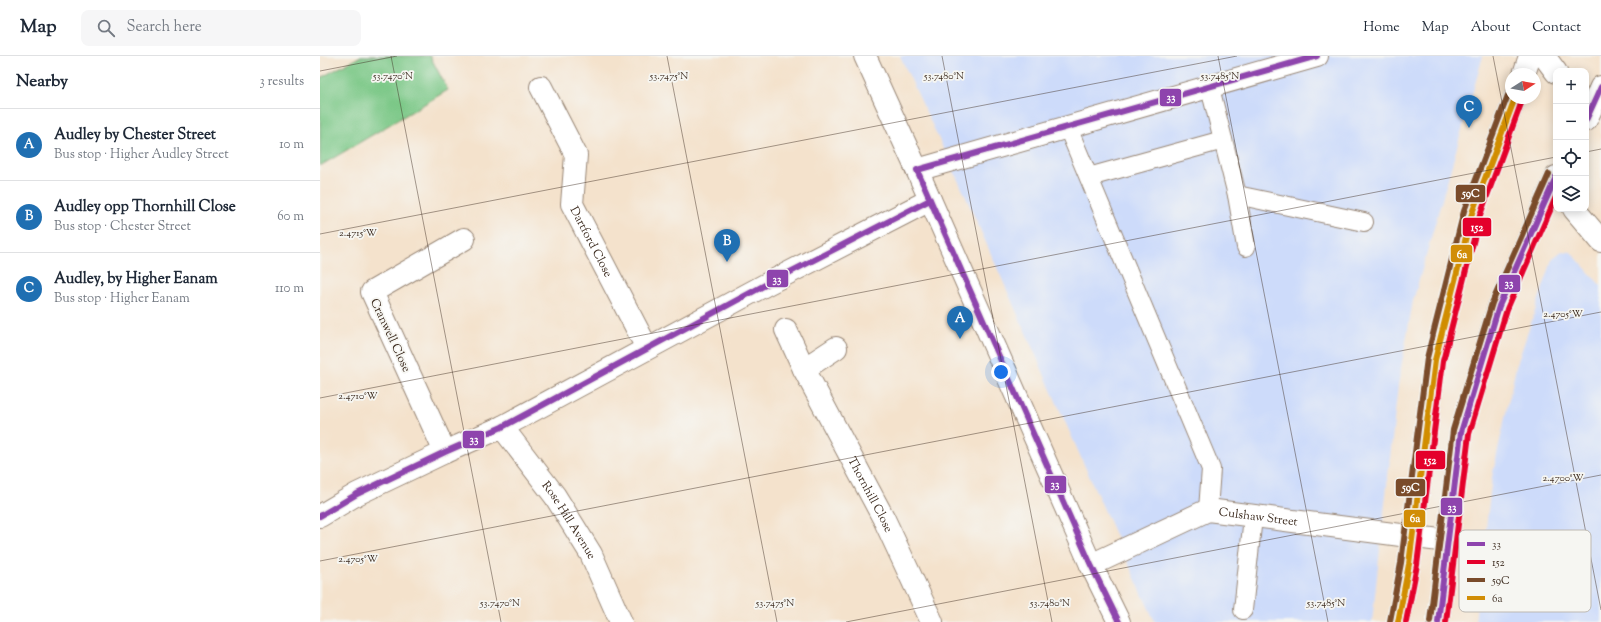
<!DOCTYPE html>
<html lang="en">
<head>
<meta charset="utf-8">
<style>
	body { margin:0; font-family:"Sorts Mill Goudy",serif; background:#f6f6f7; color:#1f2937 }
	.controls { position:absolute; right:12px; top:12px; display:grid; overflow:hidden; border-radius:8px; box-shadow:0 2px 10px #0003 }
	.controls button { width:36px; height:36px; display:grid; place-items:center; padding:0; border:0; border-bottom:1px solid #e0e1e3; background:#fff; color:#1f2937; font:20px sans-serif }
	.compass { position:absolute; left:1185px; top:12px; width:36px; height:36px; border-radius:50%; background:#fff; box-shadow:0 2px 10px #0003; rotate:79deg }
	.you { position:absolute; left:681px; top:316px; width:14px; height:14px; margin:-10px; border:3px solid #fff; border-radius:50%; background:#1a73e8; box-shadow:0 0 0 6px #1a73e833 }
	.badge { display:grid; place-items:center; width:26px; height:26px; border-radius:50%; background:#1f6fb2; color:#fff; font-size:13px; font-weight:700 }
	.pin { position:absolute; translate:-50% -33px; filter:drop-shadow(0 1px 2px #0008) }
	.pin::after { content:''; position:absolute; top:21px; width:14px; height:12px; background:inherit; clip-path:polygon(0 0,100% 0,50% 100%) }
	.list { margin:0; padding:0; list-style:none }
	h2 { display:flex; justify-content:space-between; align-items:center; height:52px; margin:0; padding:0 16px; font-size:17px }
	h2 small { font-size:13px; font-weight:400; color:#747a83 }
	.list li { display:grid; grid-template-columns:26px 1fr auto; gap:12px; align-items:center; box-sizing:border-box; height:72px; padding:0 16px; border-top:1px solid #e0e1e3 }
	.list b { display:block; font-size:15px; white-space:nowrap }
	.list p { margin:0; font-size:13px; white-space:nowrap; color:#747a83 }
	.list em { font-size:13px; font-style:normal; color:#747a83 }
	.icon { flex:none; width:22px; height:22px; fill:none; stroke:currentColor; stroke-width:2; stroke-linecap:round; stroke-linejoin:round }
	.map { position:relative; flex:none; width:1281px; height:566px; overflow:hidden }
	header { display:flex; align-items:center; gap:24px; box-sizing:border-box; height:56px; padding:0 20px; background:#fff; border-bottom:1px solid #e0e1e3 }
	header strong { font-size:19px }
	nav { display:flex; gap:22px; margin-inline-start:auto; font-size:14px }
	.search { width:280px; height:36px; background:#f6f6f7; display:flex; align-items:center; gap:10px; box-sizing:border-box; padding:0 14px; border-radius:8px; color:#747a83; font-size:15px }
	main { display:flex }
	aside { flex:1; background:#fff }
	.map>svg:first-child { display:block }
	.built { fill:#cddbfa }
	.green { fill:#7bc887; stroke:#5b7952 }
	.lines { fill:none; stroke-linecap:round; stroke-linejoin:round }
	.lane-casing { stroke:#988675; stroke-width:20 }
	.street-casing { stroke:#988675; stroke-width:24 }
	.highway-casing { stroke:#988675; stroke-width:24 }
	.lane { stroke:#fff; stroke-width:18 }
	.street { stroke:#fff; stroke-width:22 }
	.highway { stroke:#fff; stroke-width:22 }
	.bus-1-casing { stroke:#f6f6f2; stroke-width:9 }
	.bus-2-casing { stroke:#f6f6f2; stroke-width:9 }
	.bus-3-casing { stroke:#f6f6f2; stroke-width:9 }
	.bus-4-casing { stroke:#f6f6f2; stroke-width:9 }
	.bus-1 { stroke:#8e44ad; stroke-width:6 }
	.bus-2 { stroke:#e4002b; stroke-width:6 }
	.bus-3 { stroke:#7a4b2a; stroke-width:6 }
	.bus-4 { stroke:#d18d06; stroke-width:6 }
	.ticks { fill:none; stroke:#3b2a1e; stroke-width:1; stroke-opacity:0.45 }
	.labels { text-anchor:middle; stroke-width:3.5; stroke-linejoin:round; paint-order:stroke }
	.street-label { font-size:12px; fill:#3b2a1e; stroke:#f6f6f2 }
	.key { fill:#f6f6f2; stroke:#beb9b2; stroke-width:1 }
	.key-label { font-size:11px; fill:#3b2a1e }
	.ticks-label { font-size:10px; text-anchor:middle; fill:#3b2a1e; stroke:#f6f6f2; stroke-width:3.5; stroke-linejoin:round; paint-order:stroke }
	.line-badge { stroke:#f6f6f2; stroke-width:1.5 }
	.badge-label { font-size:11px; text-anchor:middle; font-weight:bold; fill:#fff }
</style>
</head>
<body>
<header>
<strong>Map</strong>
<div class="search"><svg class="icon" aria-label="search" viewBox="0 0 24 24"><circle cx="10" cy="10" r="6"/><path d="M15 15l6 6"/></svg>Search here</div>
<nav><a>Home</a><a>Map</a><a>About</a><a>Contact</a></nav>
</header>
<main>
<aside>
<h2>Nearby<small>3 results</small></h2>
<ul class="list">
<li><span class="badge">A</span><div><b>Audley by Chester Street</b><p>Bus stop · Higher Audley Street</p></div><em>10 m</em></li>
<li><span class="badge">B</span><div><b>Audley opp Thornhill Close</b><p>Bus stop · Chester Street</p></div><em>60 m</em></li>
<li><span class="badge">C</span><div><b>Audley, by Higher Eanam</b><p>Bus stop · Higher Eanam</p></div><em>110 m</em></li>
</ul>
</aside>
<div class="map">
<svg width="1281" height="566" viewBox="0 0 1281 566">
	<rect width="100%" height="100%" fill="#f6f6f2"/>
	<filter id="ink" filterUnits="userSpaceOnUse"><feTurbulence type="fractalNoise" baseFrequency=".025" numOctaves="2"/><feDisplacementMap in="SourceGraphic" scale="8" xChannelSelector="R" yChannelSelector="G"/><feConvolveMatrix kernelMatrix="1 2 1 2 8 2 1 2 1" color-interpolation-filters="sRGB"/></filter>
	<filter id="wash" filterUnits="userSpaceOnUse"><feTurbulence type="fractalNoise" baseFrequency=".012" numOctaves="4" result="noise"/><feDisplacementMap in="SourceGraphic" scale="16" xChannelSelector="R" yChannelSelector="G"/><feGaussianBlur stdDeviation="0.9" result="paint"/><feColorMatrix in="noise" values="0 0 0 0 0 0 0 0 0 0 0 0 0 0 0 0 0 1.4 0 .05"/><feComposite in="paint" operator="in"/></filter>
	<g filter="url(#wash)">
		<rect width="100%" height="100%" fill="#f4e2cc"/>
		<g class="built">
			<path d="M580,0H1163L1093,245L1078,329L1052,566H835L793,474L644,137Z"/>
			<path d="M1242,195L1251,196L1281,230V566H1155L1172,421L1196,311L1233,202Z"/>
		</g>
		<path class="green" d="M41,0H110L128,34L0,110V22Z"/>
	</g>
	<g filter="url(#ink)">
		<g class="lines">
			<defs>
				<g id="lane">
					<path d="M890,32L917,139L926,191"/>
					<path d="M748,72L891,413L888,454"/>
					<path d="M769,121L903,84"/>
					<path d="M917,139L1044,166"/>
					<path d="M923,554L933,461"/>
				</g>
				<g id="street">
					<path id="s1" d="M221,31L256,99L252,148L327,292"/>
					<path d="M1254,153L1281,185"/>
					<path id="s2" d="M466,274L484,313L564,463L612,566"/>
					<path d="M484,313L516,292"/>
					<path id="s3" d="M182,371L235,440L271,498L301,566"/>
					<path d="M125,396L52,236L144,183"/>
					<path d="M0,460L37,438L125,396L182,371L447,228L610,144"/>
					<path id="s4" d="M771,509L888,454L1127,485"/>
				</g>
				<g id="highway">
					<path d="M545,0L597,114L771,509L799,566"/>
					<path d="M1224,0L1236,16"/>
					<path d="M1204,18L1210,0"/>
					<path d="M1266,64L1281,31"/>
					<path d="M597,114L997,0"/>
					<path d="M1078,566L1089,508L1115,304L1152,157L1195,42"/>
					<path d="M1118,566L1141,376L1179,250L1236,121"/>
				</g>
			</defs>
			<use href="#lane" class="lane-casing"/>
			<use href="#street" class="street-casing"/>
			<use href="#highway" class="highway-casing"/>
			<use href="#lane" class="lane"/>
			<use href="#street" class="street"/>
			<use href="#highway" class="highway"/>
			<defs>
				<g id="bus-1">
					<path d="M1266,64L1281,31"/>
					<path d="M0,460L37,438L125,396L182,371L447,228L610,144"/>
					<path d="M799,566L771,509L597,114L997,0"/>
					<path d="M1118,566L1141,376L1179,250L1236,121"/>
				</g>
				<g id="bus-2">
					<path d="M1086,566L1097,509L1123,305L1160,159L1202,45"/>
					<path d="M1126,566L1149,378L1187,253L1236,141"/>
				</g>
				<g id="bus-3">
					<path d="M1070,565L1081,507L1107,302L1144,155L1188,39"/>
					<path d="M1110,565L1133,374L1172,247L1229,118"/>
				</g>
				<path id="bus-4" d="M1078,566L1089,508L1115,304L1152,157L1195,42"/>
			</defs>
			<use href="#bus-1" class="bus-1-casing"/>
			<use href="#bus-2" class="bus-2-casing"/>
			<use href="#bus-3" class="bus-3-casing"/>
			<use href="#bus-4" class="bus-4-casing"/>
			<use href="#bus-1" class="bus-1"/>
			<use href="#bus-2" class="bus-2"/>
			<use href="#bus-3" class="bus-3"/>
			<use href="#bus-4" class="bus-4"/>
		</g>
	</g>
	<path class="ticks" d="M71,0L181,566M347,0L457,566M622,0L732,566M898,0L1008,566M1173,0L1281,554M0,15L77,0M1266,96L1281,93M0,178L917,0M0,342L1236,101M0,505L1281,256M526,566L1281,419"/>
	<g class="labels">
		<g class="street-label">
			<text dy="4" stroke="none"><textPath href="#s1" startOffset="168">Dartford Close</textPath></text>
			<text transform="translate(71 279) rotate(65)" y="4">Cranwell Close</text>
			<text dy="4" stroke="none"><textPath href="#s2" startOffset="185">Thornhill Close</textPath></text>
			<text dy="4" stroke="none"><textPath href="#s4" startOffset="180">Culshaw Street</textPath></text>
			<text dy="4" stroke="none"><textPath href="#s3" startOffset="115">Rose Hill Avenue</textPath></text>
		</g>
	</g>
	<rect x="1139" y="474" width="132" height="82" rx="6" class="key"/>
	<rect x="1147" y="486" width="18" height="4" fill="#8e44ad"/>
	<rect x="1147" y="504" width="18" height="4" fill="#e4002b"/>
	<rect x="1147" y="522" width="18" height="4" fill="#7a4b2a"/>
	<rect x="1147" y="540" width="18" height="4" fill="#d18d06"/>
	<g class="key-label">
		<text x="1172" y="492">33</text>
		<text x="1172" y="510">152</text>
		<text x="1172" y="528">59C</text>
		<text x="1172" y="546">6a</text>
	</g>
	<g class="ticks-label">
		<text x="73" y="23">53.7470°N</text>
		<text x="349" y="23">53.7475°N</text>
		<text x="624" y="23">53.7480°N</text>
		<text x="900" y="23">53.7485°N</text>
		<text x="38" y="180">2.4715°W</text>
		<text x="1243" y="261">2.4705°W</text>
		<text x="38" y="343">2.4710°W</text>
		<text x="1243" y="425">2.4700°W</text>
		<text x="38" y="506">2.4705°W</text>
		<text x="180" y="550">53.7470°N</text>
		<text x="455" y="550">53.7475°N</text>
		<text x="730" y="550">53.7480°N</text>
		<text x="1006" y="550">53.7485°N</text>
	</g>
	<g class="line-badge">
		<rect x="839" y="32" width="23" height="19" rx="4" fill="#8e44ad"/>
		<rect x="1135" y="128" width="31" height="19" rx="4" fill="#7a4b2a"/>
		<rect x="1142" y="161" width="30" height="20" rx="4" fill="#e4002b"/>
		<rect x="1130" y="188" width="23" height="19" rx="4" fill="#d18d06"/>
		<rect x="446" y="213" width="23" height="19" rx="4" fill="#8e44ad"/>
		<rect x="1178" y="218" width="23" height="19" rx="4" fill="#8e44ad"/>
		<rect x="142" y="374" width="23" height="19" rx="4" fill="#8e44ad"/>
		<rect x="1095" y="394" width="31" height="20" rx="4" fill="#e4002b"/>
		<rect x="724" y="419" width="23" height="19" rx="4" fill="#8e44ad"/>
		<rect x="1075" y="422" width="31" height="19" rx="4" fill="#7a4b2a"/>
		<rect x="1120" y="441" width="23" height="19" rx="4" fill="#8e44ad"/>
		<rect x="1083" y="453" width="23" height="19" rx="4" fill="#d18d06"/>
	</g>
	<g class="badge-label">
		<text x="851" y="45">33</text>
		<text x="1151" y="141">59C</text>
		<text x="1157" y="175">152</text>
		<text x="1142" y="202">6a</text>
		<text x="457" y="227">33</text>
		<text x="1189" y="231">33</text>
		<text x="154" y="387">33</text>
		<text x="1110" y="408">152</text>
		<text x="735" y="432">33</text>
		<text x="1091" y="435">59C</text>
		<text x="1132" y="455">33</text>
		<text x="1095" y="466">6a</text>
	</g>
</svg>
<div class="controls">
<button>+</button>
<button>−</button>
<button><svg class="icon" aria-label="locate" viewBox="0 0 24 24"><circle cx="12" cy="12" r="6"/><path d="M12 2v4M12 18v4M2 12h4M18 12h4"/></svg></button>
<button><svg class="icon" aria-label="layers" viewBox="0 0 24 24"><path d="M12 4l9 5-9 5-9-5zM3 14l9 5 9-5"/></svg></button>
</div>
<svg class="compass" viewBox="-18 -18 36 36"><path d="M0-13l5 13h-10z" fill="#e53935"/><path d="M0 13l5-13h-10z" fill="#747a83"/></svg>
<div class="you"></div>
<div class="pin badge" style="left:640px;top:283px">A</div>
<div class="pin badge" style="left:407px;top:206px">B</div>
<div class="pin badge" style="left:1149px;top:72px">C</div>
</div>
</main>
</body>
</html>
